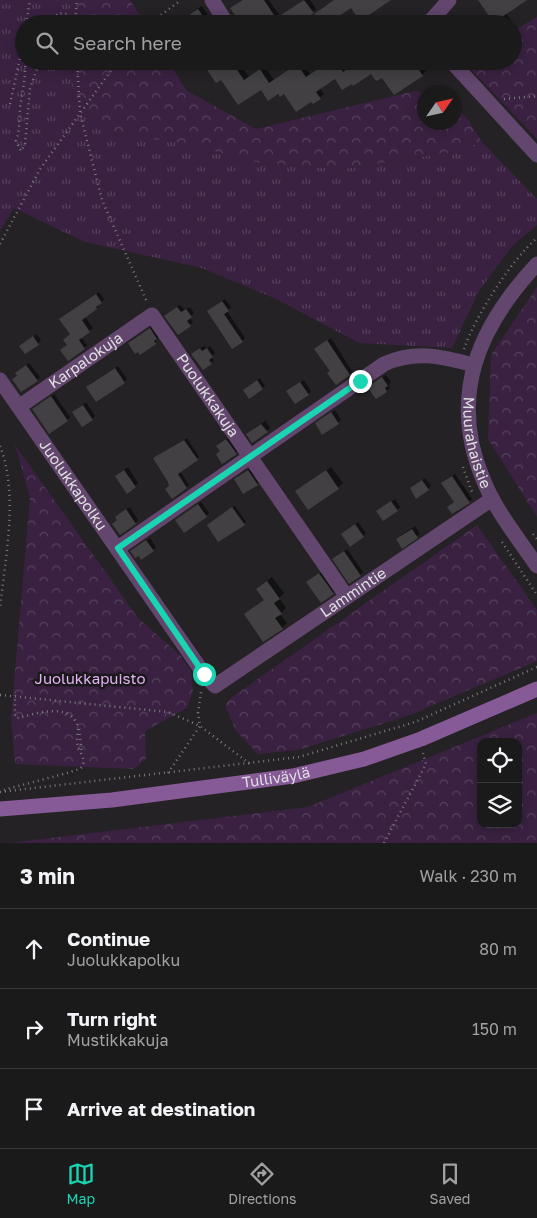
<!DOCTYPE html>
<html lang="en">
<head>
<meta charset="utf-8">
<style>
	body { margin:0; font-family:"Golos Text",sans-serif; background:#282728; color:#f1f3f6 }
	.controls { position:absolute; right:15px; bottom:15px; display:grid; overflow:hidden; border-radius:10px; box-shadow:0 2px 12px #0003 }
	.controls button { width:45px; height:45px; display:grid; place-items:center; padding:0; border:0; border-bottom:1px solid #39383a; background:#1b1a1b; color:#f1f3f6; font:25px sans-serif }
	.compass { position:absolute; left:417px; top:85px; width:45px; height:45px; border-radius:50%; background:#1b1a1b; box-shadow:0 2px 12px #0003; rotate:56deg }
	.stop { position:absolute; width:15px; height:15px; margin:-11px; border:4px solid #1ad5b2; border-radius:50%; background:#fff }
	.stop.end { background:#1ad5b2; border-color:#fff; box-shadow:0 1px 5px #0008 }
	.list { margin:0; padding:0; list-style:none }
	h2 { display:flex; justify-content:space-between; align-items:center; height:65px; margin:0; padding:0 20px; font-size:21px }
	h2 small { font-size:16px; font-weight:400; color:#a0a1a3 }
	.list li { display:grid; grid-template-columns:32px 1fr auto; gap:15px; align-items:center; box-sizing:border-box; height:80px; padding:0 20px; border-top:1px solid #39383a }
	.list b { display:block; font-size:19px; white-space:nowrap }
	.list p { margin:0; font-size:16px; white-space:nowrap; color:#a0a1a3 }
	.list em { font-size:16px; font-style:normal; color:#a0a1a3 }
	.icon { flex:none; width:28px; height:28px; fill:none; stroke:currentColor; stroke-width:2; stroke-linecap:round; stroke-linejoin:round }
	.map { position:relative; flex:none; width:537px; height:843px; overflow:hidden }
	.search { position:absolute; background:#1b1a1b; box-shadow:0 2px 12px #0003; left:15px; right:15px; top:15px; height:55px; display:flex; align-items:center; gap:12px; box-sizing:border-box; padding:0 18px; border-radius:28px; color:#a0a1a3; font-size:19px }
	.sheet { height:305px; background:#1b1a1b }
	nav { display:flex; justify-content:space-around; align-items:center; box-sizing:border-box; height:70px; border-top:1px solid #39383a; background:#1b1a1b; font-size:14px; color:#a0a1a3 }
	nav a { display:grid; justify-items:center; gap:2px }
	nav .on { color:#1ad5b2 }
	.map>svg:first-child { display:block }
	.grass { fill:url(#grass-tufts) }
	.forest { fill:url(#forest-crowns); fill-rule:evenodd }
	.shadow { fill:#0007 }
	.building { fill:#424043 }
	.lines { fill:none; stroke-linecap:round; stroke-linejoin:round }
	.path { stroke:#7c7a7c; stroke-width:2.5; stroke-dasharray:1 4; stroke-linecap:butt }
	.minor { stroke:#62466d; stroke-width:15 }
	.tertiary { stroke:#62466d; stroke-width:15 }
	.secondary { stroke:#865997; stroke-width:15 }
	.route { stroke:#1ad5b2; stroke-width:6 }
	.labels { text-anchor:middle; stroke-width:5; stroke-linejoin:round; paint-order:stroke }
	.street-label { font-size:15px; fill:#e0dfe1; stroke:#1a181b }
	.park-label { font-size:15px; fill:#e3b4f5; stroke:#1a181b }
</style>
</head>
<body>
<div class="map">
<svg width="537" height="843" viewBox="0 0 537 843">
	<defs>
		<pattern id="grass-tufts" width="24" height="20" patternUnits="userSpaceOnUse" patternTransform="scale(1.25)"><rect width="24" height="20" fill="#3a2142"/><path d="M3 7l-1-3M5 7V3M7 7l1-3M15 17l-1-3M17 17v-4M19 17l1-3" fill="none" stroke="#56415d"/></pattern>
		<pattern id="forest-crowns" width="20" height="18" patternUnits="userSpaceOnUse" patternTransform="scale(1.25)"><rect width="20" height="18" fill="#3a2142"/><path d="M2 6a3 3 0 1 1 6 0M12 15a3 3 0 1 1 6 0" fill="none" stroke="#56415d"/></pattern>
	</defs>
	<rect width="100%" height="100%" fill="#242224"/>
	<path class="grass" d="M0,0H71L69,24H24V61H70L73,103L114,134L185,143L259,163L343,169L453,152L482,142L537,199V225L512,246L479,291L452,348L359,343L276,299L202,268L85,242L14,208L0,231Z"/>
	<g class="forest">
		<path d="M71,0H130L145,24H69Z"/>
		<path d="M537,17V139L464,62L513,61V31Z"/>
		<path d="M70,61H168L186,90L256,129L415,91L424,93V122H454L455,107L467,118L482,142L453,152L343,169L259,163L187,144L114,134L99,127L73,103Z"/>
		<path d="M537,287V517L488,439L491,355Z"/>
		<path d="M15,445L138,618L181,656L191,672L193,691L187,708L145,731L146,759L134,769L15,764L11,719L30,497Z"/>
		<path d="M477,525L537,610V661L410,715L298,750L258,754L236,731L225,705L231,698Z"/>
		<path d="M537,713V843H9L308,807ZM481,742H518V824H481Z"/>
	</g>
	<g class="shadow">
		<path d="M252,0H269L280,16L304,0H310L316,9L296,24H282L277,17L266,24Z"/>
		<path d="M480,0H525L506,13L512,22L511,24H478L490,16Z"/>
		<path d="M202,6L214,24H179L182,19Z"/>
		<path d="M203,61H238L249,77L265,66L274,80L301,61L310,74L329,61H342L347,68L358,61H383L385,65L390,61H420L426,71L422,75L383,76L372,72L352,82L336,77L320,88L324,94L320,98L278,92L221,78Z"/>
		<path d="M99,292L104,299L97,308L85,317L93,328L81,337L87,345L84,348L62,350L68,344L72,334L64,316Z"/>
		<path d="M225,299L231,307L227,311L245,338L242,341L212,308Z"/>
		<path d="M180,305L185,310L190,307L194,313L190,318L193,322L190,325L169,313Z"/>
		<path d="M153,326L159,335L155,343L132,340Z"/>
		<path d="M37,334L41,341L25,352L24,343Z"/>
		<path d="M331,338L352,371L349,374L331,371L319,346Z"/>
		<path d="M204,346L206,349L210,346L215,353L211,357L214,360L211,363L196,351Z"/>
		<path d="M29,363L40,377L37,380L18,375L16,373Z"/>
		<path d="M118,366L127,379L124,382L90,384Z"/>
		<path d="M386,375L391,382L388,385L390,388L376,398L372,384Z"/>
		<path d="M260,378L265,386L262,389L247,387Z"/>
		<path d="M304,380L311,391L308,394L291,388Z"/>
		<path d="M54,394L70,417L67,420L37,406Z"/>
		<path d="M86,402L95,416L92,419L74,412Z"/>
		<path d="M335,410L341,420L323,433L319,421Z"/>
		<path d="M265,421L270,428L267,431H250Z"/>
		<path d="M230,437L239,450L236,453L221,451L220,443Z"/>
		<path d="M187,438L199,457L180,471L189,485L186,488L171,485L157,456Z"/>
		<path d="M128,467L138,483L135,486L119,473Z"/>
		<path d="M331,467L343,483L338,488L297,491Z"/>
		<path d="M251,468L260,481L257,484L238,476Z"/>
		<path d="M455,474L472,499L453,513L455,502L446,480Z"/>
		<path d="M425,478L431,486L428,489L411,488Z"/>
		<path d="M395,499L400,507L397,510L381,508Z"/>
		<path d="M201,502L209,513L206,516L180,517Z"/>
		<path d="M235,506L246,522L244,524L211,523Z"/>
		<path d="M130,507L138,520L135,523L118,520L119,514Z"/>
		<path d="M358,522L366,533L363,536L346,531Z"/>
		<path d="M415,526L420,534L402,547L400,536Z"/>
		<path d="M150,538L156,547L153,550L135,548Z"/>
		<path d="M347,549L363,572L360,575L337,556Z"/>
		<path d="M323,571L336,591L333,593L311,579Z"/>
		<path d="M272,577L284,593L279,598L286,608L280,614L287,623L282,628L245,614L265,600L257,589Z"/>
	</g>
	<g class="building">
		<path d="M243,0H264L276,18L304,0L314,13L298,24H241L230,8Z"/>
		<path d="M334,0H391L360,21L351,8L327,24H321L314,14Z"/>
		<path d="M478,0H527L502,17L507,24H478L489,16Z"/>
		<path d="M198,9L208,24H175Z"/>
		<path d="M201,61H231L244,80L260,69L269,83L297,64L306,77L329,61H336L343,72L358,61H376L380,68L391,61H413L423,76L394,95L382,78L376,81L371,74L353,86L352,84L342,90L335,79L316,92L321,99L313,104L311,102L296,112L284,94L280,97L278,94L268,101L261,90L238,105L221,80L216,83Z"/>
		<path d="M96,294L102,303L96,307L97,309L82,320L90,332L79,340L85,349L68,361L60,350L67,345L63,340L70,334L59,319Z"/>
		<path d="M222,301L229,311L224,314L243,342L232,349L207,311Z"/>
		<path d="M177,307L181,312L186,309L192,317L187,321L191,326L178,335L164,316Z"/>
		<path d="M150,328L157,339L154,341L156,344L140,355L138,352L135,354L128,343Z"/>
		<path d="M33,336L39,345L25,354L19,346Z"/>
		<path d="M327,340L350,375L336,385L327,373L330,371L314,349Z"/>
		<path d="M200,348L202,351L207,348L213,357L209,360L212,364L203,370L191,354Z"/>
		<path d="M26,365L38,381L21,392L12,379L17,376L15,373Z"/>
		<path d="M115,368L125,383L96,402L86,387Z"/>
		<path d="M382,377L388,386L385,388L387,392L376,399L367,387Z"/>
		<path d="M257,380L263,389L249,399L243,390Z"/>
		<path d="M300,382L309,395L295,404L286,391Z"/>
		<path d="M51,396L68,421L49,434L32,409Z"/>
		<path d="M83,405L93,420L82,427L72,412Z"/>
		<path d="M331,412L339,424L322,435L315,423Z"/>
		<path d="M261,424L268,432L252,443L246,434Z"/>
		<path d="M226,439L237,454L222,464L216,454L220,451L216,446Z"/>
		<path d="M184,440L198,460L178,474L187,488L172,499L165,489L169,486L168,482L153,458Z"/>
		<path d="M124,470L136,487L127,494L115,476Z"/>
		<path d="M248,470L258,485L243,494L234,479Z"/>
		<path d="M326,470L339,489L308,510L295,491Z"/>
		<path d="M452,476L470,503L452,514L447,507L454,502L441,483Z"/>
		<path d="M422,480L429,490L416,499L410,488Z"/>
		<path d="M391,501L398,511L383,521L376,511Z"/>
		<path d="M198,504L207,517L184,533L175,520Z"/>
		<path d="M232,507L245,525L218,542L207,525Z"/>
		<path d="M126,509L136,524L120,535L112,524L117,520L115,517Z"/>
		<path d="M355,524L364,537L350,547L341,534Z"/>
		<path d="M412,529L418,538L402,549L396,539Z"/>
		<path d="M146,540L154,551L141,560L139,556L135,558L130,551Z"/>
		<path d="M344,551L361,576L349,584L332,559Z"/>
		<path d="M319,573L334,594L321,603L306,582Z"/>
		<path d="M267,581L280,599L274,603L282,614L275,618L283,629L263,642L244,614L264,600L256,589Z"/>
	</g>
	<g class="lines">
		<g class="path">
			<path d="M26,24L30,0"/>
			<path d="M52,24L58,13L67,14L74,24"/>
			<path d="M75,24L77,0"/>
			<path d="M149,24L181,0"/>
			<path d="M25,61C26,78 22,92 20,109C19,121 20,130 16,141L21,151L25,145L30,88L40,61"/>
			<path d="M77,61L80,113L102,200L147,302"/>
			<path d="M504,99L537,96"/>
			<path d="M10,104L24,39"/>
			<path d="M0,244L40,169L118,61"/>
			<path d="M464,349C475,317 511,260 537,238"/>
			<path d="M0,446C19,495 5,558 0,609"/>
			<path d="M463,467L473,495"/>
			<path d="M533,534L537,539"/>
			<path d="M502,542L537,595"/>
			<path d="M0,695L168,712L200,726L250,764"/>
			<path d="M79,729L82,753"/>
			<path d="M168,773L200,726L198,713L201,692"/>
			<path d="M4,790C16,786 79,771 81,768C87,761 80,753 78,746C75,739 80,730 77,724C67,702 35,714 17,718L15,716V695"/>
			<path d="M0,792L299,757L415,722L537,667"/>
			<path d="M384,843L426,764L423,753"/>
		</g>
		<g class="minor">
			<path d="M212,0L227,24"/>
			<path d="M428,24L449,0"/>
			<path d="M451,61L537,155"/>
			<path id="s1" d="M0,380L204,674L215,686L492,499"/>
			<path id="s2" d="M20,406L152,315L347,597"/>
			<path d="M118,548L384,364C414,350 442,356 473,365"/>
		</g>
		<path class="tertiary" id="s3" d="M537,264C479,326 448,395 483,479C495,510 518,538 537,566"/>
		<path class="secondary" id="s4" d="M0,809L112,800L293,776L364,759L421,739L537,689"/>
	</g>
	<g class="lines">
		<path class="route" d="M204,674L118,548L360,381"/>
	</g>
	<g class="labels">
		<g class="street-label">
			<text dy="5" stroke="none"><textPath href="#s2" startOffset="80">Karpalokuja</textPath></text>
			<text dy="5" stroke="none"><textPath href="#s2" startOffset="258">Puolukkakuja</textPath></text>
			<text dy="5" stroke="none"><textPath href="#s3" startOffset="199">Muurahaistie</textPath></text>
			<text dy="5" stroke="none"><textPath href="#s1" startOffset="128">Juolukkapolku</textPath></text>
			<text dy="5" stroke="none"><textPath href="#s1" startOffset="541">Lammintie</textPath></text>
			<text dy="5" stroke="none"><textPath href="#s4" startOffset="278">Tulliväylä</textPath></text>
		</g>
		<g class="park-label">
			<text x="90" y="684">Juolukkapuisto</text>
		</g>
	</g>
</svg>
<div class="controls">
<button><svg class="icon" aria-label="locate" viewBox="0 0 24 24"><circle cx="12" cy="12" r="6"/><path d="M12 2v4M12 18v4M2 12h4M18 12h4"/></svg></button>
<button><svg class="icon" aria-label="layers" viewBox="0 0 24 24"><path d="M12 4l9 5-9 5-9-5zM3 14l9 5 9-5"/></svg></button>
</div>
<svg class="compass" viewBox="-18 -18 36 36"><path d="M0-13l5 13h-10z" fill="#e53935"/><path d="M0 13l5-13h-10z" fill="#a0a1a3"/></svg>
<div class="stop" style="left:204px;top:674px"></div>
<div class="stop end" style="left:360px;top:381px"></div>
<div class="search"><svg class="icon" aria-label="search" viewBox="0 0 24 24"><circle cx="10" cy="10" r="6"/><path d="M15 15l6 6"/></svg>Search here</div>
</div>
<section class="sheet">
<h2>3 min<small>Walk · 230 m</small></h2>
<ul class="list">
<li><svg class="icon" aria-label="ahead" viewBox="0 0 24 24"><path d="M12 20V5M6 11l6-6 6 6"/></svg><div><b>Continue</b><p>Juolukkapolku</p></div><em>80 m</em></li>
<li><svg class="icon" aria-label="right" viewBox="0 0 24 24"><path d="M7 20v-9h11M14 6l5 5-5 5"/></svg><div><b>Turn right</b><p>Mustikkakuja</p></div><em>150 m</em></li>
<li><svg class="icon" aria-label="arrive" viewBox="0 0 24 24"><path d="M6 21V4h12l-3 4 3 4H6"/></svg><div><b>Arrive at destination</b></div></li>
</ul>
</section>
<nav>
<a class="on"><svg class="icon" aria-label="map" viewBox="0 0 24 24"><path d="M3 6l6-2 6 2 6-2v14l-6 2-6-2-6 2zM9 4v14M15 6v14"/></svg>Map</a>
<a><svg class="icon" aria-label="directions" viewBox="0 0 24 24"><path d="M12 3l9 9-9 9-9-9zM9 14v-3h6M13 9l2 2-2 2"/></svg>Directions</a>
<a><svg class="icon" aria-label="saved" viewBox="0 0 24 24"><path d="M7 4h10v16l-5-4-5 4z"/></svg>Saved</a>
</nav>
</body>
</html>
